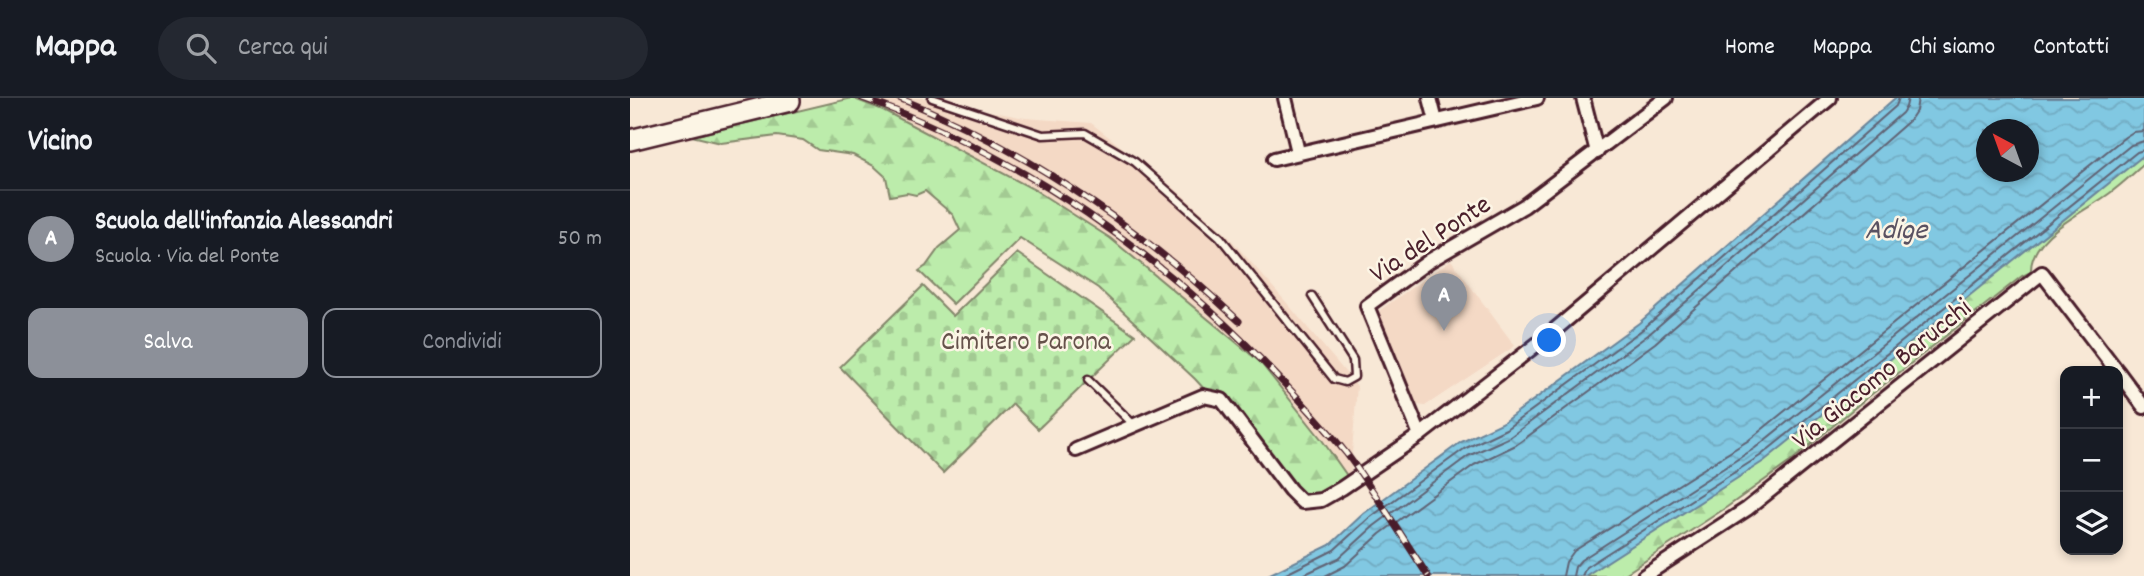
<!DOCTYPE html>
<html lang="it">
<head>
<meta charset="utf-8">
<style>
	body { margin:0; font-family:Dekko,sans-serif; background:#242831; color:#f1f3f6 }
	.controls { position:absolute; right:21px; bottom:21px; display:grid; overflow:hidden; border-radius:14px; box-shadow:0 4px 10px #0003 }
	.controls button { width:63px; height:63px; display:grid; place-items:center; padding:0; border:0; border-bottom:2px solid #363941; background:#171b24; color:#f1f3f6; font:35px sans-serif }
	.compass { position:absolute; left:1346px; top:21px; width:63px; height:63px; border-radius:50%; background:#171b24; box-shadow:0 4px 10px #0003; rotate:319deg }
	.you { position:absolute; left:920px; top:243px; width:24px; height:24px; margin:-18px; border:5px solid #fff; border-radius:50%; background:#1a73e8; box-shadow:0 0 0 10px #1a73e833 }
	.badge { display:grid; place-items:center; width:46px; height:46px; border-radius:50%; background:#8c9099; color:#fff; font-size:23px; font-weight:700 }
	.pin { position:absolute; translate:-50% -58px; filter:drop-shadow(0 2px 4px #0008) }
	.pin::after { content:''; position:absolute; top:37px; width:24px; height:21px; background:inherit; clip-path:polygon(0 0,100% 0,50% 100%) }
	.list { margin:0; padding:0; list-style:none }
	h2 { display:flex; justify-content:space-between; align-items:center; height:91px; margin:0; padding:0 28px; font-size:30px }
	h2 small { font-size:23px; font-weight:400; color:#9ea1a6 }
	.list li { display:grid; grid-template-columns:46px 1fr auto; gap:21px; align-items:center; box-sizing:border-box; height:98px; padding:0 28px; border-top:2px solid #363941 }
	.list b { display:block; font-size:26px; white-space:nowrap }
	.list p { margin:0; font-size:23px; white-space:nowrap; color:#9ea1a6 }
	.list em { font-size:23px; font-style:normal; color:#9ea1a6 }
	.actions { display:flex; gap:14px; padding:21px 28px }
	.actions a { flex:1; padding:16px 0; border:2px solid #8c9099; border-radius:14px; text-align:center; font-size:24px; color:#8c9099 }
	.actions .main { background:#8c9099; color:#fff }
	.icon { flex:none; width:38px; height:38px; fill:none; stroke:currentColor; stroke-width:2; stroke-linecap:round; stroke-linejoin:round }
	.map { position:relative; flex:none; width:1514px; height:478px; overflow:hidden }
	header { display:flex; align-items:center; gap:42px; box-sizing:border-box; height:98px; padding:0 35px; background:#171b24; border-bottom:2px solid #363941 }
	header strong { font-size:33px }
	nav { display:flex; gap:38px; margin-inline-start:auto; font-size:24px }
	.search { width:490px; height:63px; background:#242831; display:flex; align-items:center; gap:18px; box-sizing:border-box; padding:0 24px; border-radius:38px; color:#9ea1a6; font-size:26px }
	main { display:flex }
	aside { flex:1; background:#171b24 }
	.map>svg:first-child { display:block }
	.built { fill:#f4d9c5 }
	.forest { fill:url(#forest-firs); stroke:#83866b; stroke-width:2 }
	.cemetery { fill:url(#cemetery-stones); stroke:#83866b; stroke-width:2 }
	.water { fill:url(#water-waves); stroke:#6b8499; stroke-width:2; fill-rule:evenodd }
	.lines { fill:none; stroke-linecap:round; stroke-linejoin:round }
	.shore { stroke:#606374; stroke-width:2 }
	.lane-casing { stroke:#4a1f2b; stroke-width:11 }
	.street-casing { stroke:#4a1f2b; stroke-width:18 }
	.primary-casing { stroke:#4a1f2b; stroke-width:24 }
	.lane { stroke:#fcf5e5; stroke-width:6 }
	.street { stroke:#fcf5e5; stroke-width:12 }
	.primary { stroke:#fcf5e5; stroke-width:19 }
	.rail-casing { stroke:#4a1f2b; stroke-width:7 }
	.rail { stroke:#fcf5e5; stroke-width:4.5; stroke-dasharray:13; stroke-linecap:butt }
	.labels { text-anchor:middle; stroke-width:5; stroke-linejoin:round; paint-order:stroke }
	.street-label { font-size:28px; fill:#4a1f2b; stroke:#fcf5e5 }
	.park-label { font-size:28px; fill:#66524b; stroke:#fcf5e5 }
	.water-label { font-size:30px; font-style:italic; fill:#5a5262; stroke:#fcf5e5 }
</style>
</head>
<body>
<header>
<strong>Mappa</strong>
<div class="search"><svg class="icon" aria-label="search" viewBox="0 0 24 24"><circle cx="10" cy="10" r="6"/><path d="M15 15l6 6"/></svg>Cerca qui</div>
<nav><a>Home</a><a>Mappa</a><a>Chi siamo</a><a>Contatti</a></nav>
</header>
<main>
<aside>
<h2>Vicino<small></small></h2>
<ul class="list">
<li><span class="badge">A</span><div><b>Scuola dell'infanzia Alessandri</b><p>Scuola · Via del Ponte</p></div><em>50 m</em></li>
</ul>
<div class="actions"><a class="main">Salva</a><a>Condividi</a></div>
</aside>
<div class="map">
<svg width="1514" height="478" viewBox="0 0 1514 478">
	<defs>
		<pattern id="forest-firs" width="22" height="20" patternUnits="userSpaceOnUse" patternTransform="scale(1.75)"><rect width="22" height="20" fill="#bcecab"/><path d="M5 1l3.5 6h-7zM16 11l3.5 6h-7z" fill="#a3ca93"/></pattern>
		<pattern id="cemetery-stones" width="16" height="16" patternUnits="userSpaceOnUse" patternTransform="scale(1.75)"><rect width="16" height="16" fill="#bcecab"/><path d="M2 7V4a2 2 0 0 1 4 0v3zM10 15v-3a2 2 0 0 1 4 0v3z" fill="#a3ca93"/></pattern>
		<pattern id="water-waves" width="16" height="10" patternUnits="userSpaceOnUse" patternTransform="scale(1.75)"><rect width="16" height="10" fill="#81c8e2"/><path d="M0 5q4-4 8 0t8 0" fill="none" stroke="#71abc2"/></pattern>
	</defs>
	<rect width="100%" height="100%" fill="#f8e8d6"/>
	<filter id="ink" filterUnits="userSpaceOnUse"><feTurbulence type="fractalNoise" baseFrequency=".0143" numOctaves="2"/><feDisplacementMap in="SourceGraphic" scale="14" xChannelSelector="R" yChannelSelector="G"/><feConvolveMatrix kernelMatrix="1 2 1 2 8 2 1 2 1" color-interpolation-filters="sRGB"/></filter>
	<g filter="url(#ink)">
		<g class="built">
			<path d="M222,0H303L311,4L395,20L461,25L545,91L597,137L656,204L727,288L720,382L692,342L630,264L480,140L405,92L352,63Z"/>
			<path d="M821,162L885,248L795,308L788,307L783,301L749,218L750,212Z"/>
		</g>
		<g class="forest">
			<path d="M222,0L253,12L405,92L480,140L630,264L692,342L720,382L684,405L668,393L565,281L468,190L390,140L323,206L289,173L296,168L309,150L330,132L323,117L295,93L286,97L277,95L260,98L256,79L244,68L223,57L188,52L173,42L147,38L91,45L62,38Z"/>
			<path d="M1514,41V66C1503,76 1492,86 1480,95C1455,114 1399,137 1401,174L1392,178L1228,307L1160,364L1097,409L992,478H948Z"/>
		</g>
		<path class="cemetery" d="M387,155L505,237L408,331L383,306L313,375L210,269L293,188L323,218Z"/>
		<path class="water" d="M1265,0H1514V57L1134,363L955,478H636L700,447L733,416L831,344L872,325L1009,225ZM1356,32H1398V74H1356Z"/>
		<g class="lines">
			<g class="shore">
				<path d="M652,478L704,452L738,421L834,351L876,331L1013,231L1266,8L1269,0"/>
				<path d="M671,478L709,460L744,428L838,358L880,339L1018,237L1272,15L1276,9L1278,0"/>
				<path d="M695,478L715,468L750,436L844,367L886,347L1025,245L1280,22L1286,13L1288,0"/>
				<path d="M933,478L936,464L944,453L1119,342L1495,39L1503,34L1514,33"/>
				<path d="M943,478L945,469L951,462L1125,350L1501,47L1514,43"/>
				<path d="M952,478L956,469L1130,358L1507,54L1514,52"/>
			</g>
			<defs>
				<g id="lane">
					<path d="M302,0L413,37L455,35L505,64L590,139L704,281L715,284L724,279L723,262L682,198"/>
					<path d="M458,282L504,327"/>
				</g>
				<g id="street">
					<path d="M655,0L668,54"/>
					<path d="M800,0L806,23"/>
					<path d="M953,0L967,54"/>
					<path d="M644,61L907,0"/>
					<path d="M1488,274L1514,309"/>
					<path d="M790,337L737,208L799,163L894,108L1036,0"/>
					<path d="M446,352L573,298L592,302L660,392L672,404L691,402L712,390L790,337L915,240L1200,0"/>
					<path d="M1014,478L1117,411L1412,175L1487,273"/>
				</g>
				<path id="primary" d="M0,42L160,3"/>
			</defs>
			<use href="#lane" class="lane-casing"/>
			<use href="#street" class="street-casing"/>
			<use href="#primary" class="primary-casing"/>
			<use href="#lane" class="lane"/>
			<use href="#street" class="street"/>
			<use href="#primary" class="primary"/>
			<defs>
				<g id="rail">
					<path d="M232,0C392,57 533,157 649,280C672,304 695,329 716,355C745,394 771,437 798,478"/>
					<path d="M269,0C396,51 509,129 609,223"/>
				</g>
			</defs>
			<use href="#rail" class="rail-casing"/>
			<use href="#rail" class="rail"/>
		</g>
	</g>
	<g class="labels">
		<g class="street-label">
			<text transform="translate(799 139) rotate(-33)" y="10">Via del Ponte</text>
			<text transform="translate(1250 274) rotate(-39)" y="10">Via Giacomo Barucchi</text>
		</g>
		<g class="park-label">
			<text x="396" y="251">Cimitero Parona</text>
		</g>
		<g class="water-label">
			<text x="1266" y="140">Adige</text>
		</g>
	</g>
</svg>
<div class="controls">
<button>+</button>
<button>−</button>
<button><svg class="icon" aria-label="layers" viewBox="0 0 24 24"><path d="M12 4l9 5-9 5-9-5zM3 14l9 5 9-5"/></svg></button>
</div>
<svg class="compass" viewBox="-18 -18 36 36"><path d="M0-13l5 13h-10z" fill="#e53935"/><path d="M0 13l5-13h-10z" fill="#9ea1a6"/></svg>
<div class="you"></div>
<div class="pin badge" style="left:814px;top:233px">A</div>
</div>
</main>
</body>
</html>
